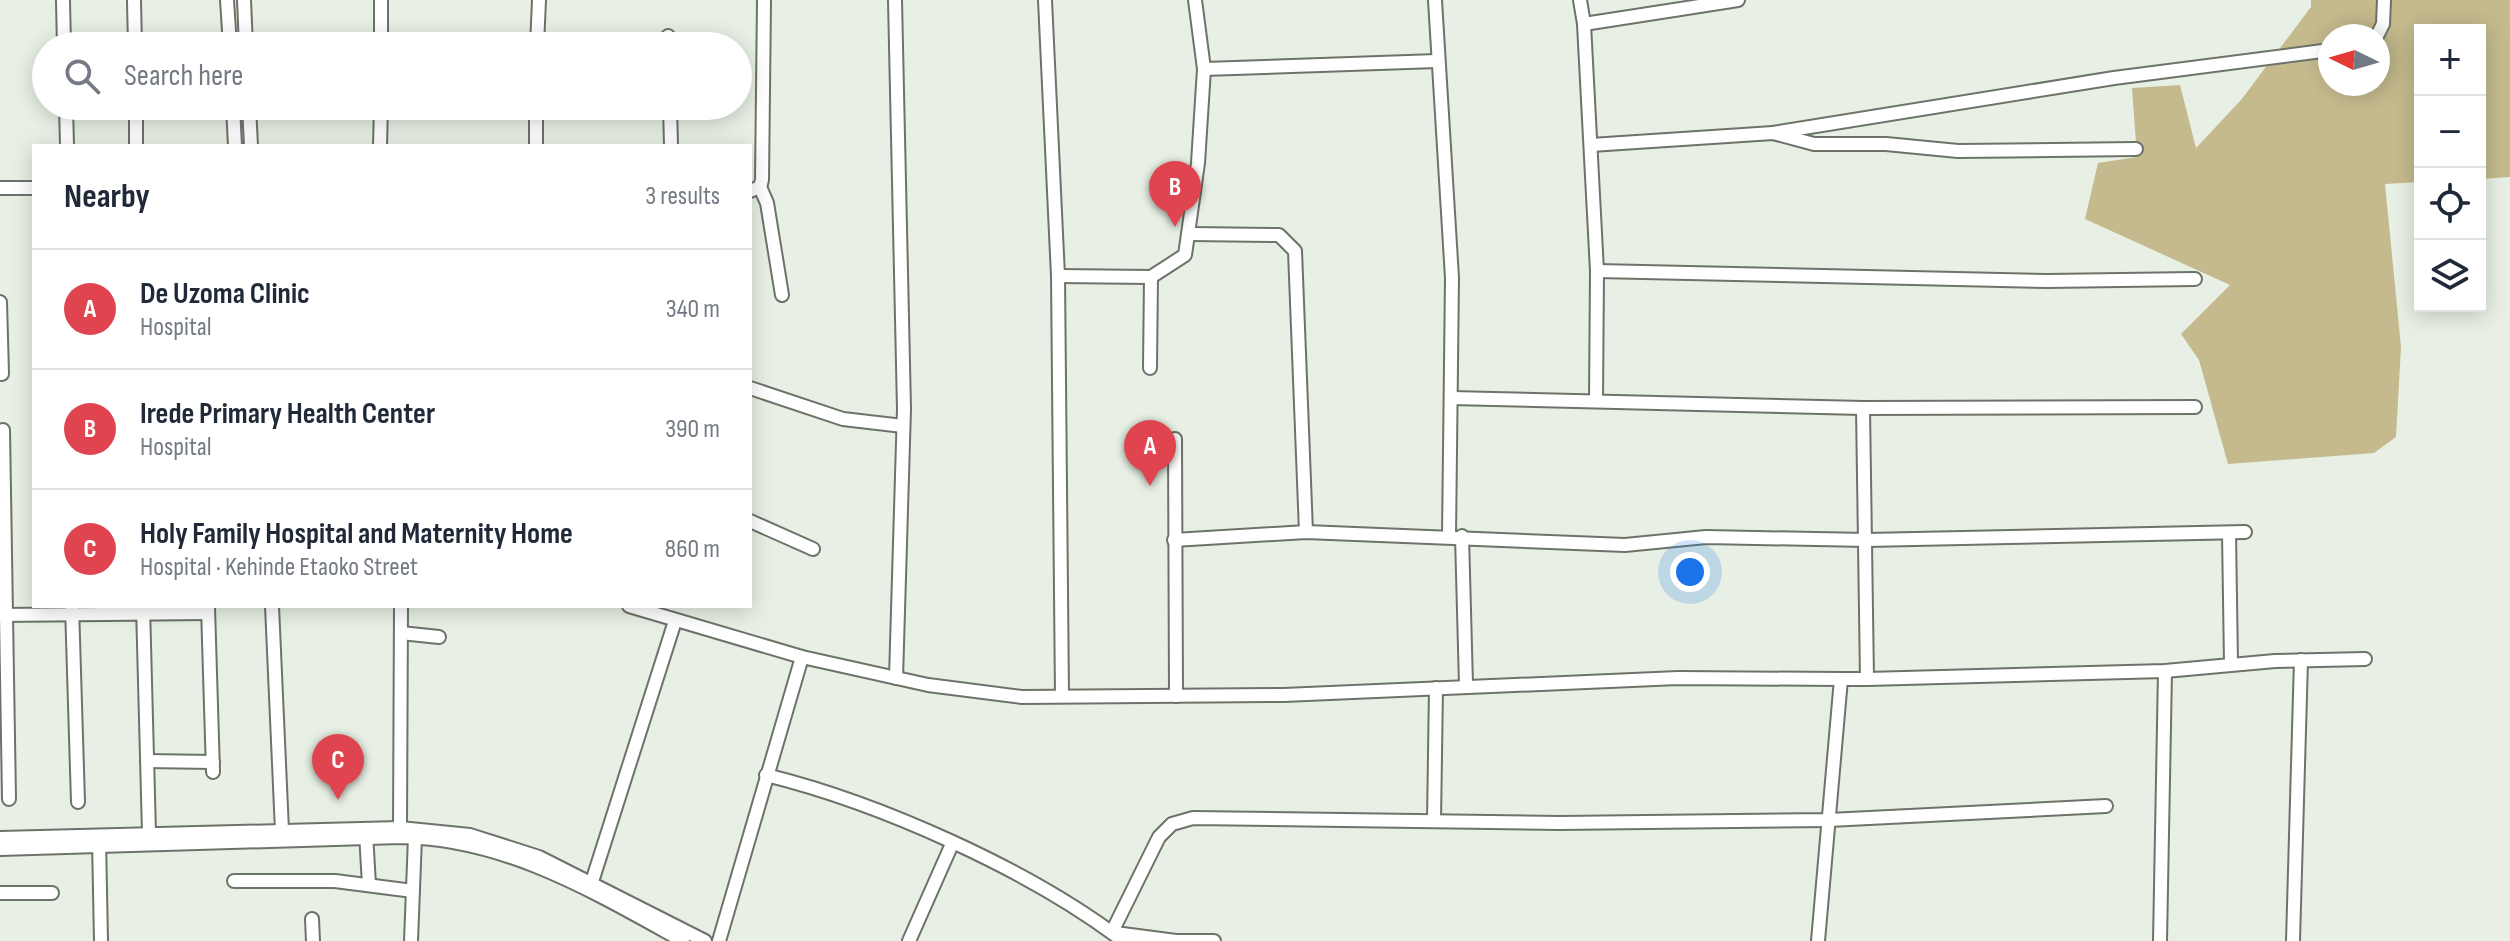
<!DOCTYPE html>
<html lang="en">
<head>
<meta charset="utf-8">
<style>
	body { margin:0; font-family:"Sofia Sans Condensed",sans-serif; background:#f2f2f3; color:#1f2937 }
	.controls { position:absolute; right:24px; top:24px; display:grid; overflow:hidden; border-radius:0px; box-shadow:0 4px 20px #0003 }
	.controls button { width:72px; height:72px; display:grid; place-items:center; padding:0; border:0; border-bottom:2px solid #e0e1e3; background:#fff; color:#1f2937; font:40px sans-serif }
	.compass { position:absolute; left:2318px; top:24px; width:72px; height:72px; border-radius:50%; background:#fff; box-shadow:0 4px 20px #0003; rotate:275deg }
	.you { position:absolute; left:1690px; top:572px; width:28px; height:28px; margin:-20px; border:6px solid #fff; border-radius:50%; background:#1a73e8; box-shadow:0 0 0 12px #1a73e833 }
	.badge { display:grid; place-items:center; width:52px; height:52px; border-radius:50%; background:#b45309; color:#fff; font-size:26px; font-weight:700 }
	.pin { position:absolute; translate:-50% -66px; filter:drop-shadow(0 2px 4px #0008) }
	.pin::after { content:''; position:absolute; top:42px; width:28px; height:24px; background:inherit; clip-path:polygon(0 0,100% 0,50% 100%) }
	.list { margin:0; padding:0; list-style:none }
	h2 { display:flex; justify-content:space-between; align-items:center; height:104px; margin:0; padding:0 32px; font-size:34px }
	h2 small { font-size:26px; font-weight:400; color:#747a83 }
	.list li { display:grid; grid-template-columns:52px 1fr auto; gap:24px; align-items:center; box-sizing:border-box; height:120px; padding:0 32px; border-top:2px solid #e0e1e3 }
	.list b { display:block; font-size:30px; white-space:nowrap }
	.list p { margin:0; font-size:26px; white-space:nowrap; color:#747a83 }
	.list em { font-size:26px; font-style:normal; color:#747a83 }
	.icon { flex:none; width:44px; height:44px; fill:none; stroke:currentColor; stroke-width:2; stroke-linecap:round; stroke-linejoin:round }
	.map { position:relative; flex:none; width:2510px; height:941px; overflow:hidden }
	.search { position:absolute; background:#fff; box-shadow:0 4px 20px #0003; left:32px; top:32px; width:720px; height:88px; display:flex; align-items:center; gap:20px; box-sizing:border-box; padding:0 28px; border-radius:44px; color:#747a83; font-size:30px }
	.panel { position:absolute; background:#fff; box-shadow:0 4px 20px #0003; left:32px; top:144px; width:720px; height:464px; border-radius:0px }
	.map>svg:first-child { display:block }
	.green { fill:#c5ba8d; fill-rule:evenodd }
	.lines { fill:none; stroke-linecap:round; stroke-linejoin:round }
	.minor-casing { stroke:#6c7369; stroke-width:16 }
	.minor { stroke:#fff; stroke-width:12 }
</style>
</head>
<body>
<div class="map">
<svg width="2510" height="941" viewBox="0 0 2510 941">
	<rect width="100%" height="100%" fill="#e8f0e5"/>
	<path class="green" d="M2311,0H2510V177L2480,179V30H2420V182L2385,184L2401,347L2396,437L2374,453L2228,464L2199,360L2181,334L2230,285L2085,219L2098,163L2137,157L2132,88L2180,85L2196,148L2241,100L2311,7ZM2330,36H2378V84H2330Z"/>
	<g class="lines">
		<defs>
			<g id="minor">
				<path d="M227,0L230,46"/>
				<path d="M244,0L246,46"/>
				<path d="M381,0V46"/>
				<path d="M895,0L904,409L896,678"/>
				<path d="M1045,0L1058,276L1062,696"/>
				<path d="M1435,0L1452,278L1449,536"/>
				<path d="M1580,0L1584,24L1597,271L1596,401"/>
				<path d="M63,1L64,46"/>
				<path d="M134,1L135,46"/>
				<path d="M1584,24L1738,0"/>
				<path d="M668,36L669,46"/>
				<path d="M2377,36L2383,24L2384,0"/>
				<path d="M537,46L539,0"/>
				<path d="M1204,69L1437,61"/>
				<path d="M66,106L67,146"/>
				<path d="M136,106V146"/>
				<path d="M233,106L235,146"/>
				<path d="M249,106L251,146"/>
				<path d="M536,106V146"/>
				<path d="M670,106L671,146"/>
				<path d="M1773,133L2114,78L2330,50"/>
				<path d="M1591,145L1773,133L1814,144H1886L1958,151L2136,149"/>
				<path d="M380,146L381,106"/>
				<path d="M760,187L767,203L782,295"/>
				<path d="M0,188H34"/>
				<path d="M750,191L760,187L762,180L764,0"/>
				<path d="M1190,234L1279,235L1295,251L1306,532"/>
				<path d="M1597,271L2047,281L2195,279"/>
				<path d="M1058,276L1151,277L1185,255L1198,163L1204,69L1195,0"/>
				<path d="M0,302L2,374"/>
				<path d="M1150,368L1151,277"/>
				<path d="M750,388L843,419L903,426"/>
				<path d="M1451,398L1863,408L2195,407"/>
				<path d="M3,430L9,799"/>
				<path d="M1175,439L1176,696"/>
				<path d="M750,521L813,549"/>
				<path d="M2229,533L2231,664"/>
				<path d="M1462,536L1466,685"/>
				<path d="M1174,540L1306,532L1625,545L1706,537L1867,540L2245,532"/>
				<path d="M72,606L78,802"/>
				<path d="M143,606L149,833"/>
				<path d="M272,606L282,831"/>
				<path d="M629,606L802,657L928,685L1022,697L1284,695L1678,678L1841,679"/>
				<path d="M208,607L213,772"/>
				<path d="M0,615L208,613"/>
				<path d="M401,633L439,637"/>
				<path d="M1867,679L2165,671L2275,661L2365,659"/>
				<path d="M147,761L213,762"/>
				<path d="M766,775C880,803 1030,870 1123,941"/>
				<path d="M1434,821L1436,688"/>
				<path d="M400,828L401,606"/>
				<path d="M366,833L369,885"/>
				<path d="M0,838L400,828L470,835L539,857L705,941"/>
				<path d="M99,840L101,941"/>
				<path d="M0,849L400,837C505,838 594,892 683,941"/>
				<path d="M234,881H335L413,891"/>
				<path d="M590,888L675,621"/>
				<path d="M0,893H52"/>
				<path d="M312,919L313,941"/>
				<path d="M1112,932L1159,837L1172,824L1193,818L1559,823L1829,820L2106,806"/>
				<path d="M1115,933L1176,941H1214"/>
				<path d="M411,941L415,837"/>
				<path d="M719,941L802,657"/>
				<path d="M909,941L952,844"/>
				<path d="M1818,941L1841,679H1867L1863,408"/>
				<path d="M2160,941L2165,671"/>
				<path d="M2293,941L2301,660"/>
			</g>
		</defs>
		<use href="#minor" class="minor-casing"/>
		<use href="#minor" class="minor"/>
	</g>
</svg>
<div class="controls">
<button>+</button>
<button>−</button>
<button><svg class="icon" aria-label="locate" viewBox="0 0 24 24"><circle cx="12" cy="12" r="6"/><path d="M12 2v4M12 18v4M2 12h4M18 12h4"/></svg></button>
<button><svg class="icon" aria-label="layers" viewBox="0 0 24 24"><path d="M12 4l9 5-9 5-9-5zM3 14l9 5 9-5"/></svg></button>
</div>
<svg class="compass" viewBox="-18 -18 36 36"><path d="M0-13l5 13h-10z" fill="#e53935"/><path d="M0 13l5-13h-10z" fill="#747a83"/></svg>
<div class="you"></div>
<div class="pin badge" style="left:1150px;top:486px;background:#e0444e">A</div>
<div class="pin badge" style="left:1175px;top:227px;background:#e0444e">B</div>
<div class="pin badge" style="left:338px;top:800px;background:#e0444e">C</div>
<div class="search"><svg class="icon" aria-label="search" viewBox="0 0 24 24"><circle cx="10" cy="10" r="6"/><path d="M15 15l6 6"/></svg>Search here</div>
<section class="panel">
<h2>Nearby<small>3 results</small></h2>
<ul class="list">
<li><span class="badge" style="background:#e0444e">A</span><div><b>De Uzoma Clinic</b><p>Hospital</p></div><em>340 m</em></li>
<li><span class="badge" style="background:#e0444e">B</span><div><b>Irede Primary Health Center</b><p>Hospital</p></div><em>390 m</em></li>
<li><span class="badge" style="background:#e0444e">C</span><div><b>Holy Family Hospital and Maternity Home</b><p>Hospital · Kehinde Etaoko Street</p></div><em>860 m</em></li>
</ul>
</section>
</div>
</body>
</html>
